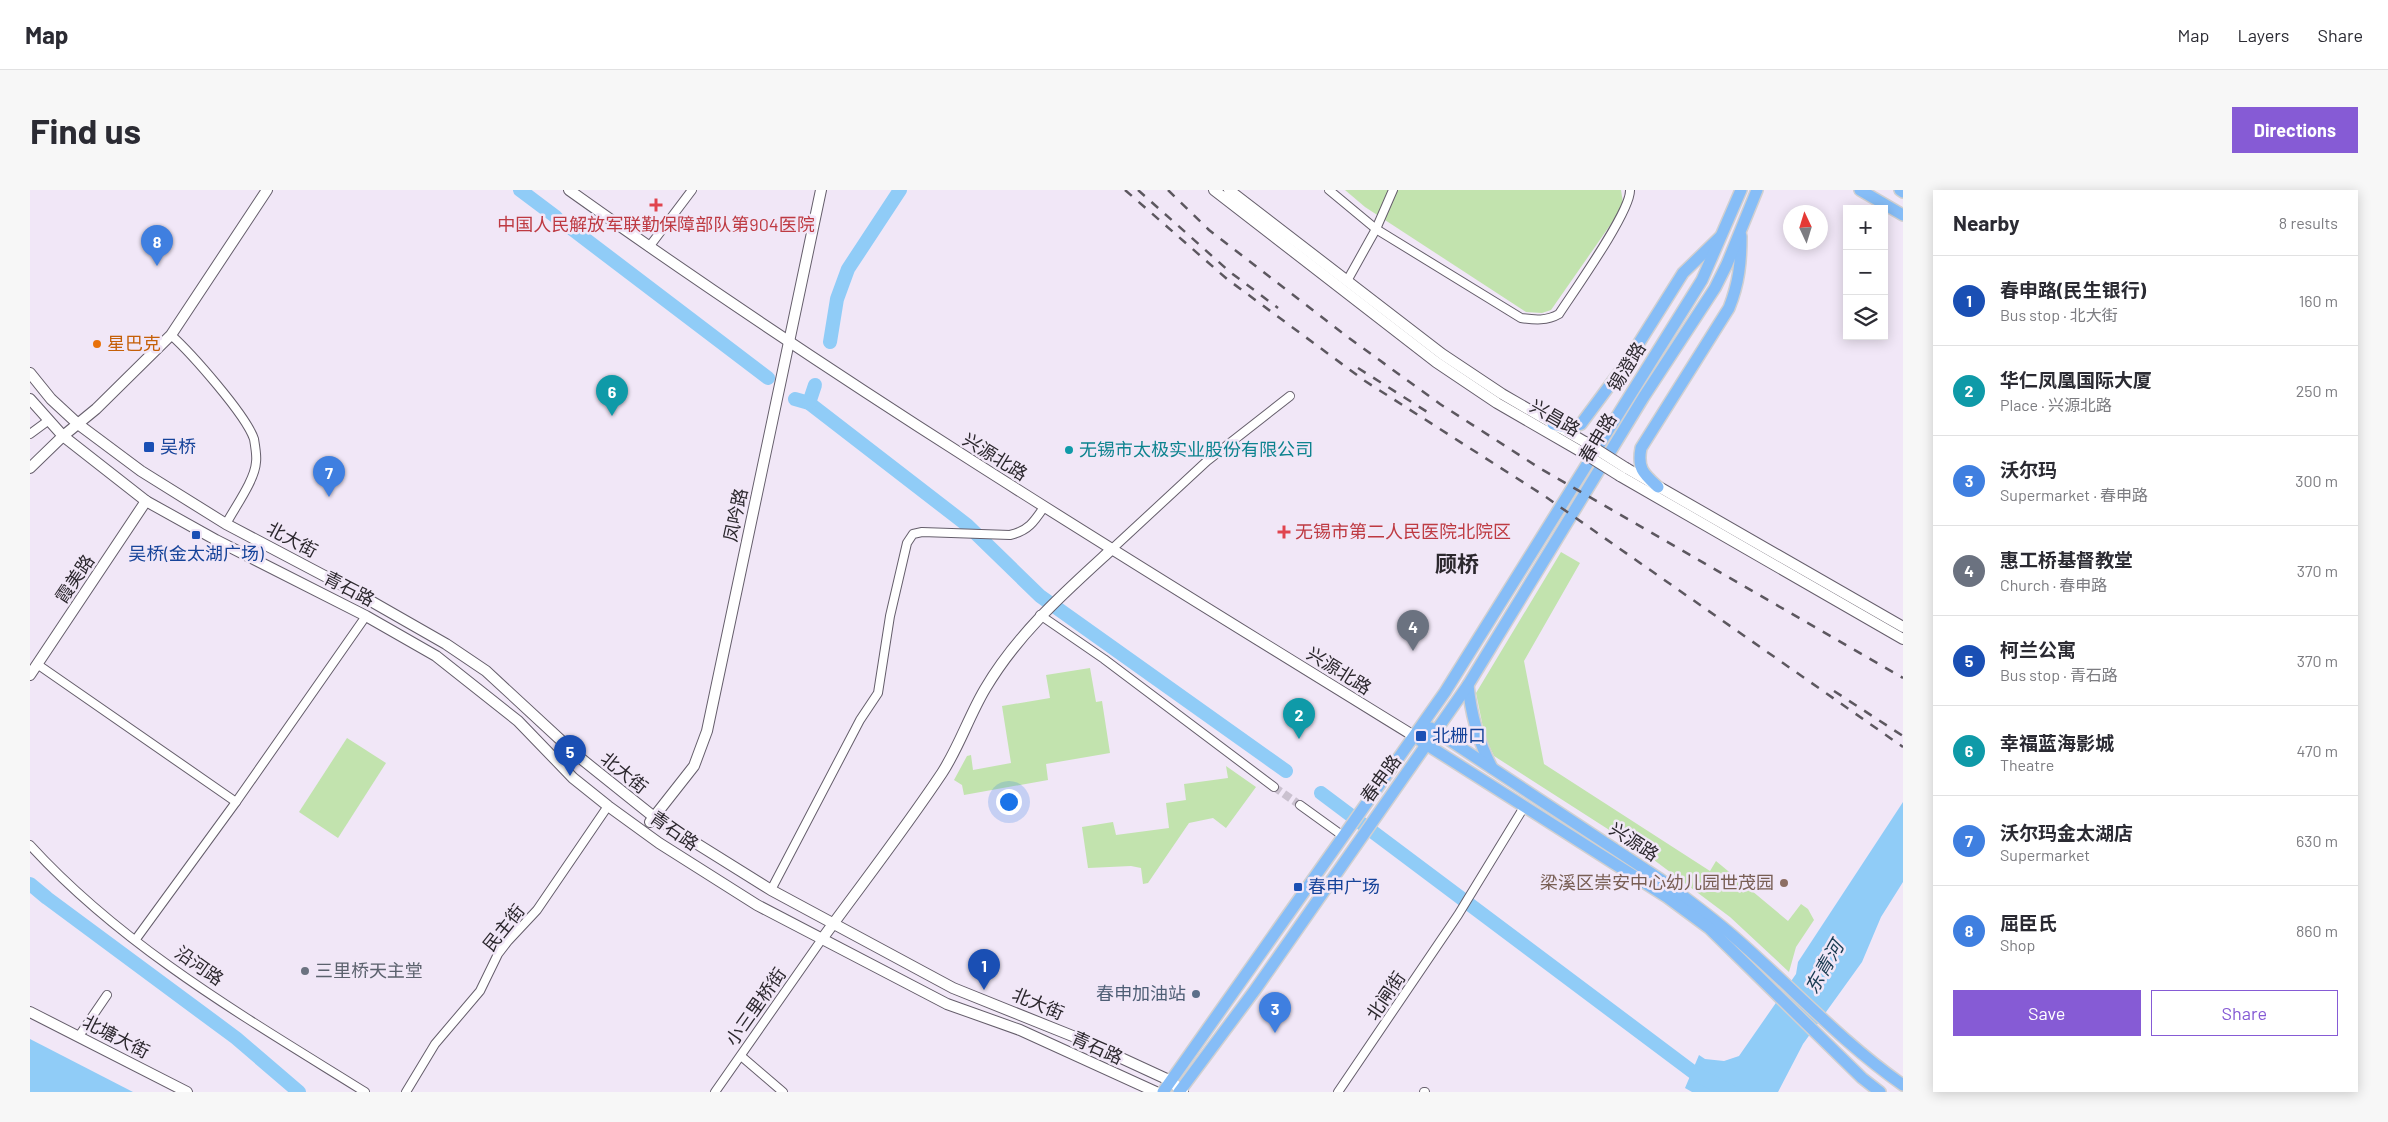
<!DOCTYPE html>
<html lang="en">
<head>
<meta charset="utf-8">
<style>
	body { margin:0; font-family:Barlow,"Noto Sans SC",sans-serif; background:#f7f7f7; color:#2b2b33 }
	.controls { position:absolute; right:15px; top:15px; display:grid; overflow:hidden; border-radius:0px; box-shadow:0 2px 12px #0003 }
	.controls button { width:45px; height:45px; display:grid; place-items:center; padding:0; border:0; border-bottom:1px solid #e1e1e2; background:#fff; color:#2b2b33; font:25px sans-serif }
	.compass { position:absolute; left:1753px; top:15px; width:45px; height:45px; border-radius:50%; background:#fff; box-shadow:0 2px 12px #0003; rotate:356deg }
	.you { position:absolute; left:978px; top:611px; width:18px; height:18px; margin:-12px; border:4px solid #fff; border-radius:50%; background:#1a73e8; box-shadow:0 0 0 8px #1a73e833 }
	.badge { display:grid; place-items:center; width:32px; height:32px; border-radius:50%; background:#865bd5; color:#fff; font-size:16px; font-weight:700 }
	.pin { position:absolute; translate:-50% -41px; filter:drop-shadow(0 1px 2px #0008) }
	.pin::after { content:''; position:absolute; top:26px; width:18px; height:15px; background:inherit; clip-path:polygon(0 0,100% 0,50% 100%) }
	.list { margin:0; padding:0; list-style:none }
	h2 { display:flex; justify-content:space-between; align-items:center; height:65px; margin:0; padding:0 20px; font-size:21px }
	h2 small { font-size:16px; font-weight:400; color:#7c7c81 }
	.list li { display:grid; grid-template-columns:32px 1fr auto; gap:15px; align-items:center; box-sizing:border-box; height:90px; padding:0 20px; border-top:1px solid #e1e1e2 }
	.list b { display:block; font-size:19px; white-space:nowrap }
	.list p { margin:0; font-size:16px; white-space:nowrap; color:#7c7c81 }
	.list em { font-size:16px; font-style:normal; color:#7c7c81 }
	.actions { display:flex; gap:10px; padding:15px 20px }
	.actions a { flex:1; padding:11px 0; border:1px solid #865bd5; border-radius:0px; text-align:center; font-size:18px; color:#865bd5 }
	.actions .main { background:#865bd5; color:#fff }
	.icon { flex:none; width:28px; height:28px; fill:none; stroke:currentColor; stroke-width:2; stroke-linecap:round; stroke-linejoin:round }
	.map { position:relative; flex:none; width:1873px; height:902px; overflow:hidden; border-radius:0px }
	header { display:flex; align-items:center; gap:30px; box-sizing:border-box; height:70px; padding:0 25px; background:#fff; border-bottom:1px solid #e1e1e2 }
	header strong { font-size:24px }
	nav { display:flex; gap:28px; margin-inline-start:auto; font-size:18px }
	.intro { display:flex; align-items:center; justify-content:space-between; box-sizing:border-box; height:120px; padding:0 30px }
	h1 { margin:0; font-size:35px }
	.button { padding:12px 22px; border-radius:0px; background:#865bd5; color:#fff; font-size:18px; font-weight:700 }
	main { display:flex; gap:30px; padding:0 30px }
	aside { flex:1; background:#fff; border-radius:0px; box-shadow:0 2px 12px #0003 }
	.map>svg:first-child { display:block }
	.green { fill:#c2e3ae }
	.water { fill:#90ccf7 }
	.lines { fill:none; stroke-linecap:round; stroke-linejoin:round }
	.river { stroke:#90ccf7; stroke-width:14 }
	.street-tunnel { stroke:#cac1cf; stroke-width:8; stroke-dasharray:8 4; stroke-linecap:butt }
	.street-casing { stroke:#655e6b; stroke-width:10 }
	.secondary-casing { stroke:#655e6b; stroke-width:12 }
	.primary-casing { stroke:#d1d0d1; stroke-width:14 }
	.street { stroke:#fff; stroke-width:8 }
	.secondary { stroke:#fff; stroke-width:10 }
	.primary { stroke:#86bdf7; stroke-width:11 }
	.rail { stroke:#5c575f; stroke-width:2.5; stroke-dasharray:9 9; stroke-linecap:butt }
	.secondary-bridge-casing { stroke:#655e6b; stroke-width:12; stroke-linecap:butt }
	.secondary-bridge { stroke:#fff; stroke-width:10 }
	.health-dot { fill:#e0444e; stroke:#f1e7f7; stroke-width:2 }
	.food-dot { fill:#e8710a; stroke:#f1e7f7; stroke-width:2 }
	.transit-dot { fill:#1a4fb4; stroke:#f1e7f7; stroke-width:2 }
	.culture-dot { fill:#0f9aa8; stroke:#f1e7f7; stroke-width:2 }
	.education-dot { fill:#8d6e63; stroke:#f1e7f7; stroke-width:2 }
	.worship-dot { fill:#6b7280; stroke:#f1e7f7; stroke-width:2 }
	.service-dot { fill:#5c6f8a; stroke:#f1e7f7; stroke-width:2 }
	.labels { text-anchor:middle; stroke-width:5; stroke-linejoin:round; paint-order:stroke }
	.health-label { font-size:18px; fill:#be3a42; stroke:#f1e7f7 }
	.food-label { font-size:18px; fill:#c56008; stroke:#f1e7f7; text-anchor:start }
	.street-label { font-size:18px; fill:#2c282e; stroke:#f1e7f7 }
	.transit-label { font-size:18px; fill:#164399; stroke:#f1e7f7; text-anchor:start }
	.culture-label { font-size:18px; fill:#0d838f; stroke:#f1e7f7; text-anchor:start }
	.education-label { font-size:18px; fill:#785e54; stroke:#f1e7f7; text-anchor:end }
	.worship-label { font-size:18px; fill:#5b616d; stroke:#f1e7f7; text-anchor:start }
	.service-label { font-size:18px; fill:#4e5e75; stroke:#f1e7f7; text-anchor:end }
	.water-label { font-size:19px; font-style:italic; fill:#1a3c52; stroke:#f1e7f7 }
	.district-label { font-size:22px; font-weight:bold; fill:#2c282e; stroke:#f1e7f7 }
</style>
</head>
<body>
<header>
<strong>Map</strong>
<nav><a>Map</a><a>Layers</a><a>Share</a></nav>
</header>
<div class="intro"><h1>Find us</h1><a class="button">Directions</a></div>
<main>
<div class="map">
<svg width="1873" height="902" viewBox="0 0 1873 902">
	<rect width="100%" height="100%" fill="#f1e7f7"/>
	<g class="green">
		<path d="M1315,0H1591L1593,13L1590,21L1521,120L1512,123L1496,122L1335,17Z"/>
		<path d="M1531,362L1550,373L1494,471L1514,574L1680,681L1686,671L1758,731L1771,714L1778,719L1784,730L1766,757L1759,782L1700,727L1612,661L1464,566L1455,547L1446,503Z"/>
		<path d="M1060,478L1066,512L1072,511L1080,563L1016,574L1018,590L934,605L932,595L924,590L937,566L941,565L943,580L981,573L972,516L1020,508L1016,485Z"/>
		<path d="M317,548L356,573L308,648L269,622Z"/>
		<path d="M1196,576L1226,597L1196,638L1183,628L1159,633L1118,693L1113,694L1111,678L1101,676L1058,678L1052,637L1083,632L1086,645L1139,638L1136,613L1156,610L1154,594L1198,588Z"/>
	</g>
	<g class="water">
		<path d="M1873,612V692L1851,727L1832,772L1773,854L1748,902H1662L1655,898L1669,865L1675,869L1694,871L1709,866L1766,784L1768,772Z"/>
		<path d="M0,849L103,902H0Z"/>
	</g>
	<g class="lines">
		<g class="river">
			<path d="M490,0L526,27"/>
			<path d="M542,39L738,188"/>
			<path d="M800,152L807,109L818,79L870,0"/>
			<path d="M765,209L779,213L937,335L1010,406L1256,581"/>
			<path d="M779,213L785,195"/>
			<path d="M1291,603L1667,885L1701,902"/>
			<path d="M0,694L17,708L206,848L269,902"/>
		</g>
		<path class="street-tunnel" d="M1244,597L1270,615"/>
		<defs>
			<g id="street">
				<path d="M1299,0L1346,39L1491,128C1505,130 1517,131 1529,124C1544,101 1601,21 1600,0"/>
				<path d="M619,57L662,0"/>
				<path d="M1317,91L1346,39L1363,0"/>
				<path d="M141,145C161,163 216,225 224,249C225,255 227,266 226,272C225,290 205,317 196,334"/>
				<path d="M0,244L19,230"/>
				<path d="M1082,359L1177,271L1260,206"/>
				<path d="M1010,425L1074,469L1244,597"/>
				<path d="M7,474L206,612L336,426"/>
				<path d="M1270,615L1313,646"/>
				<path d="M0,655C94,758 218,829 335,902"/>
				<path d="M741,700L830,530L848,503L860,426L877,353L883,344L892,342L980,345C998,341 1004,332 1014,317"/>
				<path d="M106,749L206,612"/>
				<path d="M49,846L77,805"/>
				<path d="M711,866L753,902"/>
				<path d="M376,902L405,854L450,801L468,764L478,751L507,720L578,616"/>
				<path d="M685,902L792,749"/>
				<path d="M1308,902L1428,725L1494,617"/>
				<path d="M1394,902H1395"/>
			</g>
			<g id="secondary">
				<path d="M539,0C812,195 1098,370 1384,546"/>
				<path d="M1184,0L1406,172L1467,213L1550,261"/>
				<path d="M1199,0L1412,164L1472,204L1555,252"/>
				<path d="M0,183L21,209L48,234L111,281L196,334L325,402L416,454L456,481L549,567L624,627L741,700L923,798L1050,849L1141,891L1153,902"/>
				<path d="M0,209L33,246L116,311L186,350L336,426L406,466L488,531L543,588L578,616L629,653L727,715L917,814L990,840L1126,902"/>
				<path d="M0,278L33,246L66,219L141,145L237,0"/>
				<path d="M1596,278L1873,437"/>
				<path d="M1590,286L1873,449"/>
				<path d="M0,485L116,311"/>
				<path d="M620,632L664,576L677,541L791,0"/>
				<path d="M792,749C832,694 874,640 912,583C929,557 939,526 955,499C988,443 1035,402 1082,359"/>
				<path d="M0,822L157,902"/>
			</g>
			<g id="primary">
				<path d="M1830,0L1873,25"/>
				<path d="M1870,0L1873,2"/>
				<path d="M1523,234L1539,238L1551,234L1597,172L1653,83L1690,47"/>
				<path d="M1628,297C1614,284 1607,279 1611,258L1699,118C1709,93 1711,72 1711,46"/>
				<path d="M1438,495C1441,525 1448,551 1462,578"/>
				<path d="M1401,538L1630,689C1654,707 1679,725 1702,745C1760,795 1810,851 1873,895"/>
				<path d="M1391,551L1637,707L1679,738L1832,888L1850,902"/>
				<path d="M1133,902L1415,502L1672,90L1711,0"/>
				<path d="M1149,902L1225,800L1438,495L1613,208L1685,98L1697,74L1727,0"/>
			</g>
		</defs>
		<use href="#street" class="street-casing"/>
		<use href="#secondary" class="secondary-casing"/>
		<use href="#primary" class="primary-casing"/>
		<use href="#street" class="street"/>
		<use href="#secondary" class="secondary"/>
		<use href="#primary" class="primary"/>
		<g class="rail">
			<path d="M1095,0L1197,89L1335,191L1513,305L1873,557"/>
			<path d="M1108,0L1200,82L1248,118"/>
			<path d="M1138,0L1179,40L1319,148L1410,214L1511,279L1873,488"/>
			<path d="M1328,178L1402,225"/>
			<path d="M1804,501L1873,546"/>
		</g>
		<defs>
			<g id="secondary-bridge">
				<path d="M1555,252L1596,278"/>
				<path d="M1550,261L1590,286"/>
			</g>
		</defs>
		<use href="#secondary-bridge" class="secondary-bridge-casing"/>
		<use href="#secondary-bridge" class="secondary-bridge"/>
	</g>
	<g class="health-dot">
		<path d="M623.5 7.5h5v5h5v5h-5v5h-5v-5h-5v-5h5z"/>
		<path d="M1251.5 334.5h5v5h5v5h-5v5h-5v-5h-5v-5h5z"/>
	</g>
	<circle class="food-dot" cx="67" cy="154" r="5"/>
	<g class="transit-dot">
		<rect x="113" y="251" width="12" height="12" rx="2.5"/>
		<rect x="161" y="340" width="10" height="10" rx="2.5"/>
		<rect x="1385" y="540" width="12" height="12" rx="2.5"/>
		<rect x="1263" y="692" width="10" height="10" rx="2.5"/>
	</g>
	<circle class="culture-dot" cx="1039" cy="260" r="5"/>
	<circle class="education-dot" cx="1754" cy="693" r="5"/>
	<circle class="worship-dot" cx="275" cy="781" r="5"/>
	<circle class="service-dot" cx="1166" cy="804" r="5"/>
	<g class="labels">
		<g class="health-label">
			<text x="626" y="41">中国人民解放军联勤保障部队第904医院</text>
			<text x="1265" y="348" text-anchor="start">无锡市第二人民医院北院区</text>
		</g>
		<g class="food-label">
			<text x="77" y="160">星巴克</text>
		</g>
		<g class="street-label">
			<text transform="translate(1597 177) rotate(-58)" y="6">锡澄路</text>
			<text transform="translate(1525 228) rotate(30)" y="6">兴昌路</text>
			<text transform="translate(1568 248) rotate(-59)" y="6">春申路</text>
			<text transform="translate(965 267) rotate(32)" y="6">兴源北路</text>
			<text transform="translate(706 325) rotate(-78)" y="6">凤吟路</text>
			<text transform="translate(262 350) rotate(28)" y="6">北大街</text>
			<text transform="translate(45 389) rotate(-56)" y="6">霞美路</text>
			<text transform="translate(319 399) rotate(27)" y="6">青石路</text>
			<text transform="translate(1309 481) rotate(32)" y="6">兴源北路</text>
			<text transform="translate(594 583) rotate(39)" y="6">北大街</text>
			<text transform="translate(1351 589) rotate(-54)" y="6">春申路</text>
			<text transform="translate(644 641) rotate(35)" y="6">青石路</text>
			<text transform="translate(1604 652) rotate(33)" y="6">兴源路</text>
			<text transform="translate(474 738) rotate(-51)" y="6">民主街</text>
			<text transform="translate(169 776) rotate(35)" y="6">沿河路</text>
			<text transform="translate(1356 806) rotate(-56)" y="6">北闸街</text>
			<text transform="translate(1008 814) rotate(23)" y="6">北大街</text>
			<text transform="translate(726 817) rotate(-55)" y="6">小三里桥街</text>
			<text transform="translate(86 847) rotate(27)" y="6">北塘大街</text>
			<text transform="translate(1067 858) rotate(24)" y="6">青石路</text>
		</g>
		<g class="transit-label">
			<text x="130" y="263">吴桥</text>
			<text x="166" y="370" text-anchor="middle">吴桥(金太湖广场)</text>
			<text x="1402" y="552">北栅口</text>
			<text x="1278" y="703">春申广场</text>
		</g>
		<g class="culture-label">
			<text x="1049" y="266">无锡市太极实业股份有限公司</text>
		</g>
		<g class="education-label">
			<text x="1744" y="699">梁溪区崇安中心幼儿园世茂园</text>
		</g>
		<g class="worship-label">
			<text x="285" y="787">三里桥天主堂</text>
		</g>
		<g class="service-label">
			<text x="1156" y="810">春申加油站</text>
		</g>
		<g class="water-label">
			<text transform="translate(1794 777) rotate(-60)" y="7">东青河</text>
		</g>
		<g class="district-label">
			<text x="1427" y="382">顾桥</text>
		</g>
	</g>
</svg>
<div class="controls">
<button>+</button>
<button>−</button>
<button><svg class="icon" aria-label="layers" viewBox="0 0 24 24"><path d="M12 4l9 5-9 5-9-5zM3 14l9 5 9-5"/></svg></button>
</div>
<svg class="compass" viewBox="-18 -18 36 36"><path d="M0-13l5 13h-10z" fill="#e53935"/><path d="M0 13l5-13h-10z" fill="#7c7c81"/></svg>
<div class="you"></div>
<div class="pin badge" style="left:954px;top:800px;background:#1a4fb4">1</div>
<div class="pin badge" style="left:1269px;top:549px;background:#0f9aa8">2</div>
<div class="pin badge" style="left:1245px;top:843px;background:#3f7fe0">3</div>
<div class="pin badge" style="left:1383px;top:461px;background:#6b7280">4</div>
<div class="pin badge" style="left:540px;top:586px;background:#1a4fb4">5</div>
<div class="pin badge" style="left:582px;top:226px;background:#0f9aa8">6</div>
<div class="pin badge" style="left:299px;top:307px;background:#3f7fe0">7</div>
<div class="pin badge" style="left:127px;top:76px;background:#3f7fe0">8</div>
</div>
<aside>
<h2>Nearby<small>8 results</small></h2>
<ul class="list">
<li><span class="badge" style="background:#1a4fb4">1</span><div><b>春申路(民生银行)</b><p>Bus stop · 北大街</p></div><em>160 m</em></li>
<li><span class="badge" style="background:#0f9aa8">2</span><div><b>华仁凤凰国际大厦</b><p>Place · 兴源北路</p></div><em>250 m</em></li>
<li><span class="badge" style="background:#3f7fe0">3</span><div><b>沃尔玛</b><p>Supermarket · 春申路</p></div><em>300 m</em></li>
<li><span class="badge" style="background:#6b7280">4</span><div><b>惠工桥基督教堂</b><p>Church · 春申路</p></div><em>370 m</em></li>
<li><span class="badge" style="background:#1a4fb4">5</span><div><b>柯兰公寓</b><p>Bus stop · 青石路</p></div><em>370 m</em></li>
<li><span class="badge" style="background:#0f9aa8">6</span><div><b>幸福蓝海影城</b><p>Theatre</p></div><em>470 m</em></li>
<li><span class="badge" style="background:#3f7fe0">7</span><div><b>沃尔玛金太湖店</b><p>Supermarket</p></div><em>630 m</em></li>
<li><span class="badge" style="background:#3f7fe0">8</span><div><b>屈臣氏</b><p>Shop</p></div><em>860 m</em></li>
</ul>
<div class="actions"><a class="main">Save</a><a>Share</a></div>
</aside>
</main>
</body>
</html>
